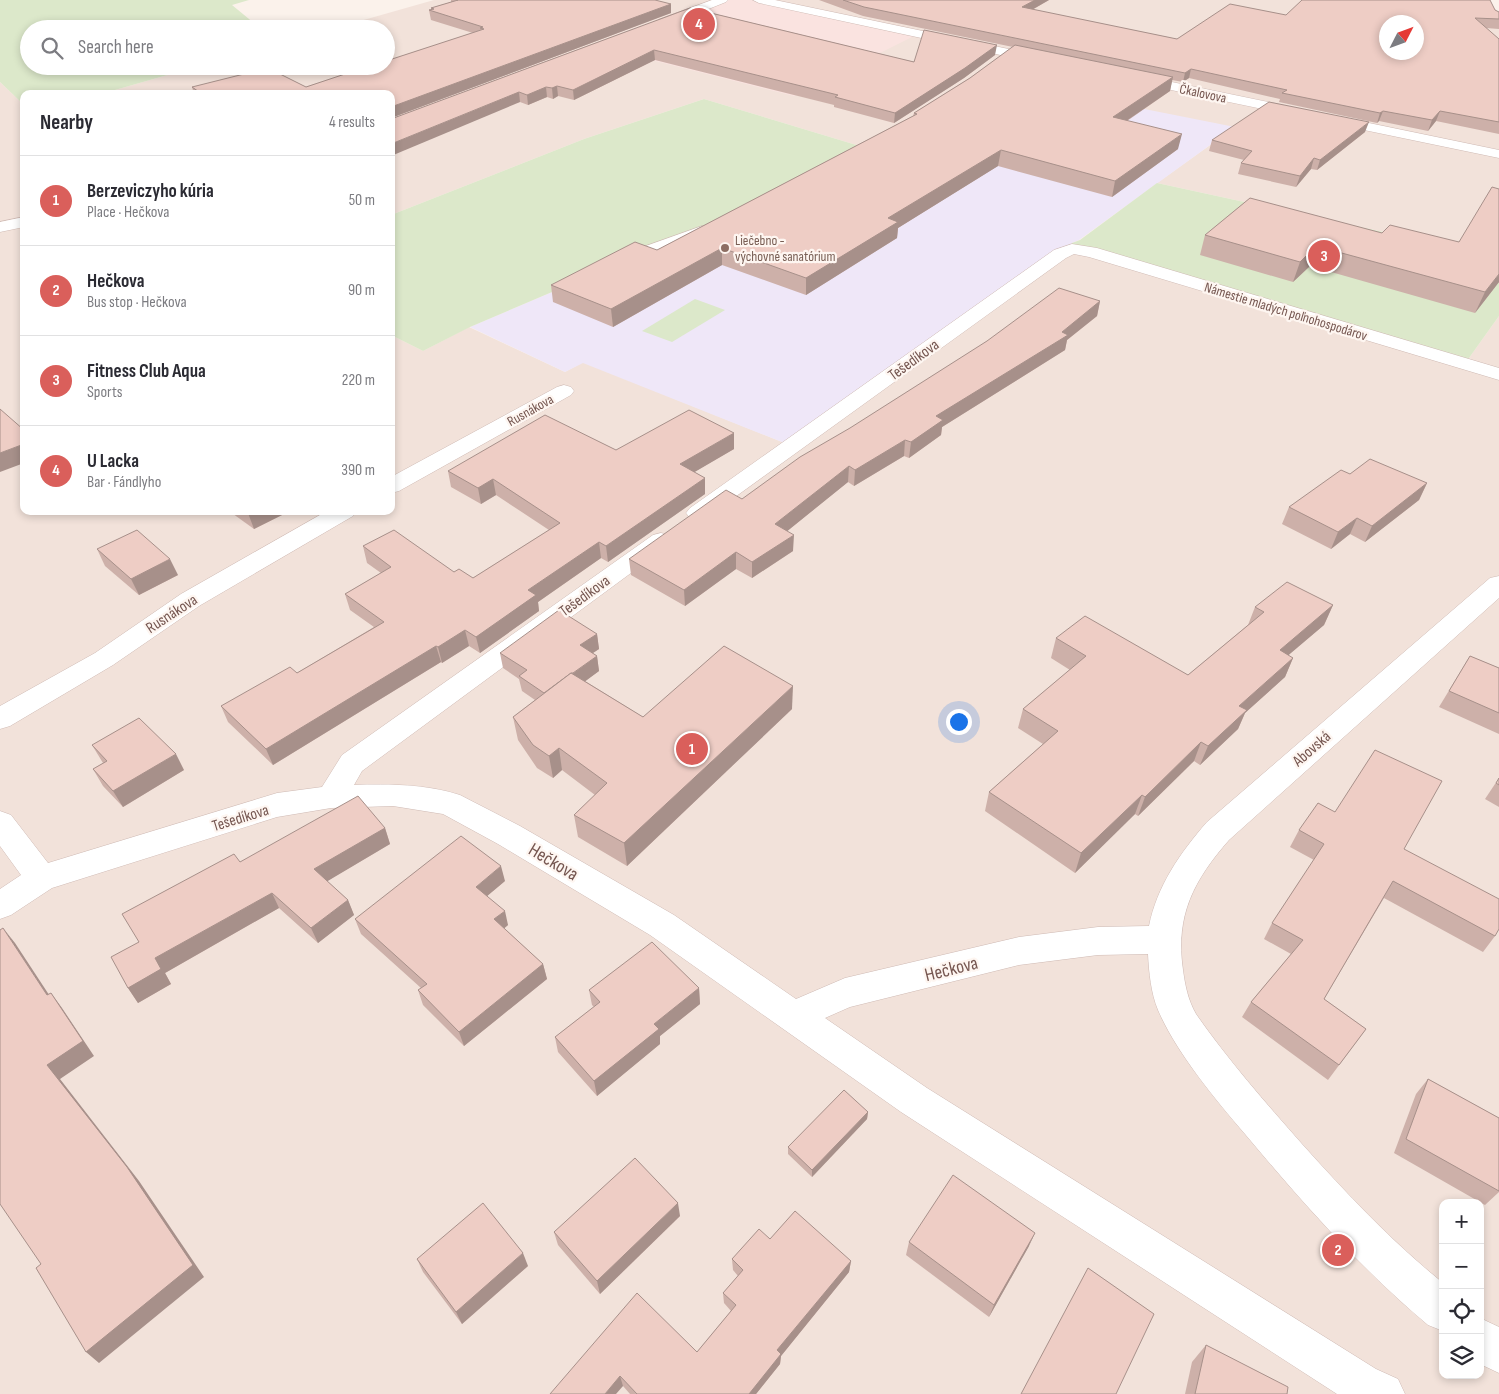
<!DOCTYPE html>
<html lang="en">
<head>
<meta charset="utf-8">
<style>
	body { margin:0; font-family:"Sofia Sans Condensed",sans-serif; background:#f7f7f7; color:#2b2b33 }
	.controls { position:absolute; right:15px; bottom:15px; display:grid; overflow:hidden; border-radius:10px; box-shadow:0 2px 8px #0003 }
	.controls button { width:45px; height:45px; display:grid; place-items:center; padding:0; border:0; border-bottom:1px solid #e1e1e2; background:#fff; color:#2b2b33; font:25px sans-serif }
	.compass { position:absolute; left:1379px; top:15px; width:45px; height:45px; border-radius:50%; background:#fff; box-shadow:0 2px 8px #0003; rotate:48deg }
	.you { position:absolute; left:958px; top:721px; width:18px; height:18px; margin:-12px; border:4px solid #fff; border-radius:50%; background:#1a73e8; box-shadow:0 0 0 8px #1a73e833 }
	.badge { display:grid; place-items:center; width:32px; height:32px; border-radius:50%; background:#da5f5b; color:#fff; font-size:16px; font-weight:700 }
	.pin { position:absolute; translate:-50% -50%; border:2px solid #fff; box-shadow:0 1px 5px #0006 }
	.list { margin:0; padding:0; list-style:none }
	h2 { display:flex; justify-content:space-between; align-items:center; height:65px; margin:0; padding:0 20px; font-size:21px }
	h2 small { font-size:16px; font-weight:400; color:#7c7c81 }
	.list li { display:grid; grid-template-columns:32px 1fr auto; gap:15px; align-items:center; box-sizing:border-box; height:90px; padding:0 20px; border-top:1px solid #e1e1e2 }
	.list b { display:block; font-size:19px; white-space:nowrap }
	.list p { margin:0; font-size:16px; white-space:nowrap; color:#7c7c81 }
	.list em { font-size:16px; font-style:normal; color:#7c7c81 }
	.icon { flex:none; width:28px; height:28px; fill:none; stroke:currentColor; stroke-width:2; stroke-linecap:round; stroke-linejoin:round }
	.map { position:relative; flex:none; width:1499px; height:1394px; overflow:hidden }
	.search { position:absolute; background:#fff; box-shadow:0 2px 8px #0003; left:20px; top:20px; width:375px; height:55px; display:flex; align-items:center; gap:12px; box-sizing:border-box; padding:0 18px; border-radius:28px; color:#7c7c81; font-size:19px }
	.panel { position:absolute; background:#fff; box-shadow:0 2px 8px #0003; left:20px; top:90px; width:375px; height:425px; border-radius:10px }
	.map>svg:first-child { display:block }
	.residential { fill:#f2e2da; fill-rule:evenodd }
	.commercial { fill:#fae3e0 }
	.education { fill:#efe7f8 }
	.green { fill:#dce8ca }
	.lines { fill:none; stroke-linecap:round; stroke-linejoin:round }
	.minor-casing { stroke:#cfbab4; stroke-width:1 }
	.minor { fill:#fff; fill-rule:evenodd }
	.wall { fill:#cdb0a9 }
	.shaded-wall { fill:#a7908a }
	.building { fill:#eecdc5; stroke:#a7908a; fill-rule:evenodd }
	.education-dot { fill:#8d6e63; stroke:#fef6f1; stroke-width:2 }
	.labels { text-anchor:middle; stroke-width:4.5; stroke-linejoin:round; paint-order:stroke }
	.far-street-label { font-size:14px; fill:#755650; stroke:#fef6f1 }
	.far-education-label { font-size:14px; fill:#785e54; stroke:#fef6f1; text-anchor:start }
	.street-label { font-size:16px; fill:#755650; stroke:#fef6f1 }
	.near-street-label { font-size:19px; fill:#755650; stroke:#fef6f1 }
</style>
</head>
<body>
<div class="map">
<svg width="1499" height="1394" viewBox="0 0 1499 1394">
	<rect width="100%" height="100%" fill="#fbf2eb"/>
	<g class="residential">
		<path d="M434,0H1490L1499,17V257L1157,183L1234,128L863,147L704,99L584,139L391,215V94H101L199,66H386V29H332ZM1386,22H1416V52H1386Z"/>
		<path d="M0,82L24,105V511H391V335L423,351L469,327L565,372L583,362L792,446L1072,249L1464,365L1499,316V1394H0ZM1443,1203H1480V1375H1443Z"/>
	</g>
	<path class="commercial" d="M722,0H760L918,34L794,96L600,47Z"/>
	<path class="education" d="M978,76L1235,127L1079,240L1072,243V249L792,446L583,363L565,372L470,327L649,251L845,159Z"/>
	<g class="green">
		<path d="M0,0H249L232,5L261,29H29V66H199L101,94H24V105L0,82Z"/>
		<path d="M704,99L863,147L768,200L470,327L423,351L391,335V215L584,139Z"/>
		<path d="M1157,183L1499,257V316L1464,365L1072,249V243L1080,240Z"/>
		<path d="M695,299L725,310L672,342L642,331Z"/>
	</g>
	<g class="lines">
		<defs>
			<g id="minor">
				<path d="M712,0H728L726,2L666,26L662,27L656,23L658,20Z"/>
				<path d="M753,0H775L1042,56L1048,60L1042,64L759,3Z"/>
				<path d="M1133,74L1499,150V158L1128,81L1126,78L1128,75Z"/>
				<path d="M24,217V227L0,232V222Z"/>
				<path d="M702,226L708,227L710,231L708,235L649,256L643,255L640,251L643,247Z"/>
				<path d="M1072,244L1097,248L1499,368V380L1089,257L1074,254L1066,258L706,518L698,520L690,518L686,513L690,508L1054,250Z"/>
				<path d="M564,385L571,387L574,391L571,395L399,491L391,493V477L557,387Z"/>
				<path d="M327,511H356L353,516L199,606L113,665L10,726L0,729V706L95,653L181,594Z"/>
				<path d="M661,533L669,535L673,540L669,545L362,771L354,785C389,784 426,784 460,795L520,826L674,915L796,999L845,978L1019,937L1098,927L1149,926C1157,886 1180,853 1207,822L1490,578L1499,576V598L1229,840C1194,880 1175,915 1183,970C1185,985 1188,1000 1196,1014C1228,1060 1265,1102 1302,1144C1346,1193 1391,1241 1443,1283V1331L1428,1325C1360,1268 1302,1202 1245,1134C1215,1099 1176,1052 1158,1010C1151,993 1149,973 1148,954L1098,955L1019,965L850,1007L825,1018L927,1088L1376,1369L1398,1379L1405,1394H1337L901,1112L650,935L498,844L443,814L393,806L331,808L277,817L52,888L11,915L0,919V889L21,875L0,846V811L11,815L48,863L277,793L322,787L342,755L653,535Z"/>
				<path d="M1480,1318L1499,1327V1373L1480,1364Z"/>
			</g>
		</defs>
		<use href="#minor" class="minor-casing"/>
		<use href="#minor" class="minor"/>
	</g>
	<g class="wall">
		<path d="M451,0H655L671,13L391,118V94H194L192,87H306L473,33L431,20L429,10H431V8L451,2Z"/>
		<path d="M819,0H1049L1032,10L1177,39L1286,15L1495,10L1499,12V29L1486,28L1499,39V134L1436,121L1428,131L1379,121L1377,123L1279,102L1280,99L1189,78L1183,82L1172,80L1170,91L1127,121L1178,149L1112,197L998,166L898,228L897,238L806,295L722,265L613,327L553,302L551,285L657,250L913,116L914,113L970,78L1013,47L863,16Z"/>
		<path d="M690,8L914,62L995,55L964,78L894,123L834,107V105L655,60L574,100L558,96L553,99L547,97L528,105L520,102L391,119Z"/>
		<path d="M1365,132L1317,170L1311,169L1296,187L1238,174L1241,163L1244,160L1209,151L1212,140Z"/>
		<path d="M1250,198L1499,282L1475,313L1310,266L1293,282L1200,255L1205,235Z"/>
		<path d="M1100,301L1097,316L1067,340L1065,350L942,427L941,435L909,458L904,456L854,486L848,482L787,531L793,551L752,578L736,569L685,606L631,575L629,559L742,499Z"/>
		<path d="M734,449L694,472L705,478V494L608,562L601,558L538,602L539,611L480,653L469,646L442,663L441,662L273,765L228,722L221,706L297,673L374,627L350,610L345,594L381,573L367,563L363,546L473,578L549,530L496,495L481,504L451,487L448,471L616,450Z"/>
		<path d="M1350,474L1427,483L1419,500L1365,542L1350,534L1331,549L1282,524L1289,507Z"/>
		<path d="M229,511H290L254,529Z"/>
		<path d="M97,549L178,575L139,595L105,566Z"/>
		<path d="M1333,605L1324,625L1288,655L1293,658L1285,677L1245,713L1238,729L1200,765L1194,761L1138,816L1135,814L1075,873L985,811L989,792L1043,744L1018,728L1023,709L1070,670L1051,658L1056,638L1188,675L1248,625L1255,607Z"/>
		<path d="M597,634L599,649L593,653L597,656L599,671L585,681L643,717L792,709L627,866L578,837L574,815L595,795L562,770L553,778L537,768L518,740L513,717L535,700L522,691L519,679L503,668L500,653Z"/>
		<path d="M1470,656L1499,668V734L1439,707Z"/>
		<path d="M92,745L184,770L123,807L103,786L93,769L103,763Z"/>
		<path d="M1499,778V807L1485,799Z"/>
		<path d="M385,828L390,844L327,881L348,900L354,915L318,943L279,908L165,973L171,984L138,1003L128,988L139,942L240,862Z"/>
		<path d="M1299,830L1404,849L1495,936L1483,952L1384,898L1324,999L1366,1029L1328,1080L1242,1017L1251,1002L1291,954L1264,939L1272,923L1314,860L1290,847Z"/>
		<path d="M505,881L487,896L508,925L504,928L543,964L547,979L464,1046L423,1005L418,990L421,988L361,934L355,919Z"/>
		<path d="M699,988L700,1004L660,1036V1044L597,1096L558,1052L555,1037L594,1007L592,1005L589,990Z"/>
		<path d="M1428,1079L1499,1118V1192L1485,1205L1394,1153L1416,1094Z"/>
		<path d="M868,1112L867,1119L812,1177L788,1154V1147Z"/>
		<path d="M680,1216L600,1294L558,1245L554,1232Z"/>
		<path d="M770,1239L851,1261L849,1272L781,1356L780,1364L756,1394H630L623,1386L550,1394L697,1352L731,1311L724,1303L723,1293L738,1276L733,1270L732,1259Z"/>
		<path d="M909,1242L1029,1246L989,1317L906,1255Z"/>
		<path d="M417,1259L528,1266L462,1324L423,1272Z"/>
		<path d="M1206,1345L1287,1394H1185L1192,1362Z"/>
	</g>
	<g class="shaded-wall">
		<path d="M1035,0H1049L1021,16L1022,7Z"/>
		<path d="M671,4V13L391,118V107Z"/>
		<path d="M997,45L995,55L964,78L894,123L895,113Z"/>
		<path d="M654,50L655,60L574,100L573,90Z"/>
		<path d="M1191,69L1189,78L1183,82L1185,73Z"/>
		<path d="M1173,77L1170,91L1110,132L1113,117Z"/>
		<path d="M557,86L558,96L553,99L552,88Z"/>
		<path d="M546,87L547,97L528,105L527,95Z"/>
		<path d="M519,92L520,102L391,156V144Z"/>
		<path d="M1383,111L1379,121L1377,123L1380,113Z"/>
		<path d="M1440,111L1436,121L1428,131L1432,120Z"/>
		<path d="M1369,122L1365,132L1317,170L1320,160Z"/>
		<path d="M1182,134L1178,149L1112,197L1115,181Z"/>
		<path d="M1001,150L998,166L898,228L897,238L806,295V278L888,218Z"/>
		<path d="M1314,158L1311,169L1296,187L1300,176Z"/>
		<path d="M1316,246L1310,266L1293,282L1300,262Z"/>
		<path d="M722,248V265L613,327L611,309Z"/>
		<path d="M1499,274V282L1475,313L1485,292Z"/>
		<path d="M1100,301L1097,316L1067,340L1065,350L942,427L941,435L909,458L911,442L936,416L1062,332Z"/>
		<path d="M734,433V449L681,480L680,464Z"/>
		<path d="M905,440L904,456L854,486L855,470Z"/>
		<path d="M24,444V463L0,472V453Z"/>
		<path d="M849,466L848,482L775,541V524Z"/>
		<path d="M705,478V494L608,562L606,546Z"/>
		<path d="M493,479L496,495L481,504L478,488Z"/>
		<path d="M1427,483L1419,500L1365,542L1372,526Z"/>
		<path d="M252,511H290L254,529L248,513Z"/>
		<path d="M1357,518L1350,534L1331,549L1338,532Z"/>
		<path d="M794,535L793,551L752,578V562Z"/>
		<path d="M599,542L601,558L538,602L539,611L480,653L476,637L528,590Z"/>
		<path d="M736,552V569L685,606L684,590Z"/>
		<path d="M170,559L178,575L139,595L131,579Z"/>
		<path d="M1333,605L1324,625L1271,670L1280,650Z"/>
		<path d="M465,630L469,646L442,663L438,647Z"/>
		<path d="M597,634L599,649L582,660L580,645Z"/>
		<path d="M436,646L441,662L273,765L266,749Z"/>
		<path d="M597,656L599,671L548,709L545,694Z"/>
		<path d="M1293,658L1285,677L1245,713L1238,729L1200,765L1208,746L1239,706Z"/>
		<path d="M793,686L792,709L627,866L624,843Z"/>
		<path d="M1201,742L1194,761L1138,816L1145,797Z"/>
		<path d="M559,748L562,770L553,778L549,756Z"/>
		<path d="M176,754L184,770L123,807L113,791Z"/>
		<path d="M1142,795L1135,814L1075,873L1081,853Z"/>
		<path d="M385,828L390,844L321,885L314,869Z"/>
		<path d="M501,866L505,881L480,902L476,887Z"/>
		<path d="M272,893L279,908L165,973L171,984L138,1003L128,988L155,958Z"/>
		<path d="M348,900L354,915L318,943L311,928Z"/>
		<path d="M505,911L508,925L498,934L494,919Z"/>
		<path d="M3,928L15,943L59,1010L47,995Z"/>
		<path d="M543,964L547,979L464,1046L459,1032Z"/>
		<path d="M699,988L700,1004L660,1036V1044L597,1096L594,1081L654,1024Z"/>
		<path d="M51,993L62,1008L94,1056L60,1079L139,1181L204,1277L99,1363L86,1352L47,1065Z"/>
		<path d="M868,1112L867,1119L812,1177V1170Z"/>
		<path d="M678,1203L680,1216L600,1294L597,1281Z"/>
		<path d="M1035,1233L1029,1246L989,1317L994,1305Z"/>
		<path d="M523,1253L528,1266L462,1324L456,1312Z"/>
		<path d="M851,1261L849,1272L781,1356L780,1364L756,1394H749L777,1350Z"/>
		<path d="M620,1376L623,1386L616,1394H605Z"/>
	</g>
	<g class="building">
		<path d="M457,0H655L671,4L391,107V94H202L192,87L268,68L306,87L369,66H386V61L484,29L480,28L483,27L429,10L434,9L431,8L458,0Z"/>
		<path d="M843,0H1035L1022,7L1177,39L1230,4L1286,15L1302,0H1490L1495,10L1499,12V19L1475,18L1499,39V122L1440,111L1432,120L1383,111L1380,113L1282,93L1287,90L1191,69L1185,73L864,7ZM1386,22H1416V52H1386Z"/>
		<path d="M690,8L914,62L924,30L997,45L965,68L895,113L835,97L838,95L654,50L573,90L557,86L552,88L546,87L527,95L519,92L391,144V119Z"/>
		<path d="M1015,45L1173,77L1113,117L1182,134L1115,181L1001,150L888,218L898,222L806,278L722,248L611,309L551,285L635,242L657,250L917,114L914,113L970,78Z"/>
		<path d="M1269,102L1369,122L1320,160L1314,158L1300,176L1241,163L1252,151L1212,140Z"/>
		<path d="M1492,187L1499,189V274L1485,292L1316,246L1300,262L1205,235L1250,198L1382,233L1390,225L1459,242Z"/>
		<path d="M1059,288L1100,301L1062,332L1068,335L936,416L943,420L911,442L905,440L855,470L849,466L775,524L794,535L752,562L736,552L684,590L629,559L726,490L742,499L800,457L850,428L987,341Z"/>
		<path d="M0,409L24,430V444L0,453Z"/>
		<path d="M689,410L734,433L680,464L705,478L606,546L599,542L528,590L536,595L476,637L465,630L438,647L436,646L266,749L221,706L290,667L297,673L384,622L345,594L391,567L363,546L394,530L454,572L459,569L473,578L560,523L493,479L478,488L448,471L545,415L616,450Z"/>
		<path d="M1370,459L1427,483L1372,526L1357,518L1338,532L1289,507L1341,470L1350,474Z"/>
		<path d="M137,530L170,559L131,579L97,549Z"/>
		<path d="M1287,582L1333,605L1280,650L1293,658L1239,706L1247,710L1208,746L1201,742L1145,797L1142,795L1081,853L989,792L1058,731L1023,709L1086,656L1056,638L1085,616L1188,675L1264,612L1255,607Z"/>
		<path d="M559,610L597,634L580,645L597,656L573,673H571L544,693L519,676L527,670L500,653Z"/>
		<path d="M724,646L793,686L624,843L574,815L607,783L559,748L549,756L533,745L513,717L571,673L643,717Z"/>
		<path d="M1470,656L1499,668V713L1449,691Z"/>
		<path d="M139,718L176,754L113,791L93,769L107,761L92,745Z"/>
		<path d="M1375,750L1442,781L1404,849L1499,899V929L1495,936L1393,881L1324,999L1366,1029L1339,1065L1251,1002L1303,940L1272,923L1324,844L1299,830L1318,803L1335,812Z"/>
		<path d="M1499,778V785L1496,783Z"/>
		<path d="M358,796L385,828L314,869L348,900L311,928L272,893L155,958L161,969L128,988L111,957L139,942L122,914L234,854L240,862Z"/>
		<path d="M461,836L501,866L476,887L505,911L494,919L543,964L459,1032L418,990L427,984L355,919Z"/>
		<path d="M3,928L47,995L51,993L83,1041L47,1065L127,1167L193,1265L86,1352L36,1268L41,1264L0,1204V930Z"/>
		<path d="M652,942L699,988L654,1024L659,1029L594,1081L555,1037L600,1002L589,990Z"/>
		<path d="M1428,1079L1499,1118V1191L1406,1139Z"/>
		<path d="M844,1090L868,1112L812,1170L788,1147Z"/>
		<path d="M635,1158L678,1203L597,1281L554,1232Z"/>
		<path d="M953,1175L1035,1233L994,1305L909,1242Z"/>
		<path d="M483,1203L523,1253L456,1312L417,1259Z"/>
		<path d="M795,1211L851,1261L777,1350L781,1354L749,1394H637L620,1376L605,1394H550L637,1293L697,1352L736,1305L723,1293L743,1270L732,1259L759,1229L770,1239Z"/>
		<path d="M1088,1268L1154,1314L1116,1394H1021Z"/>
		<path d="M1206,1345L1288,1387L1287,1394H1195Z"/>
	</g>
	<circle class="education-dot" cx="725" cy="248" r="5"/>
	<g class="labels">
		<g class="far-street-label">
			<text transform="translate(1203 93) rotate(12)" y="5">Čkalovova</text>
			<text transform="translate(1286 311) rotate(17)" y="5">Námestie mladých poľnohospodárov</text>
			<text transform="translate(530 410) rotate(-29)" y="5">Rusnákova</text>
		</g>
		<g class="far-education-label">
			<text x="735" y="245">Liečebno -<tspan x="735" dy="16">výchovné sanatórium</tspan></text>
		</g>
		<g class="street-label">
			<text transform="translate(913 359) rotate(-36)" y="6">Tešedíkova</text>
			<text transform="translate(584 595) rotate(-36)" y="6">Tešedíkova</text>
			<text transform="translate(171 613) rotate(-33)" y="6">Rusnákova</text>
			<text transform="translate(1311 748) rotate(-41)" y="6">Abovská</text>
			<text transform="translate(240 817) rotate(-17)" y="6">Tešedíkova</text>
		</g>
		<g class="near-street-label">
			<text transform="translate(554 861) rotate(31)" y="7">Hečkova</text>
			<text transform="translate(951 968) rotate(-14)" y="7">Hečkova</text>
		</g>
	</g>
</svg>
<div class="controls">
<button>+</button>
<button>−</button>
<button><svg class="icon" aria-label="locate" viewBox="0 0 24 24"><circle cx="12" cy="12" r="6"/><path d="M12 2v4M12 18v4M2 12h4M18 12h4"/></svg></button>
<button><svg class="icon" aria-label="layers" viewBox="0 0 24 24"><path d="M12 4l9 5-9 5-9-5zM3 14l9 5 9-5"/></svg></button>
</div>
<svg class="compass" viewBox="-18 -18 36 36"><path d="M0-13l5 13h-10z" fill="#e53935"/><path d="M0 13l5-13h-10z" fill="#7c7c81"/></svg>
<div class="you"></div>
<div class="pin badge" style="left:692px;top:749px">1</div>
<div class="pin badge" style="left:1338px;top:1250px">2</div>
<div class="pin badge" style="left:1324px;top:256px">3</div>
<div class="pin badge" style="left:699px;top:24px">4</div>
<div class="search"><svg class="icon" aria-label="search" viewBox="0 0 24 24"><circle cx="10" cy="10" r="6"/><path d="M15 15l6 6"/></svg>Search here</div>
<section class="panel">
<h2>Nearby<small>4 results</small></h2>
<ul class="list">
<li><span class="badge">1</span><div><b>Berzeviczyho kúria</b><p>Place · Hečkova</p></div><em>50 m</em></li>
<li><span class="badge">2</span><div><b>Hečkova</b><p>Bus stop · Hečkova</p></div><em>90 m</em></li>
<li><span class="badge">3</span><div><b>Fitness Club Aqua</b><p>Sports</p></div><em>220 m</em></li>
<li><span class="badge">4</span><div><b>U Lacka</b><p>Bar · Fándlyho</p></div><em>390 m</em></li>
</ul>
</section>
</div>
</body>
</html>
